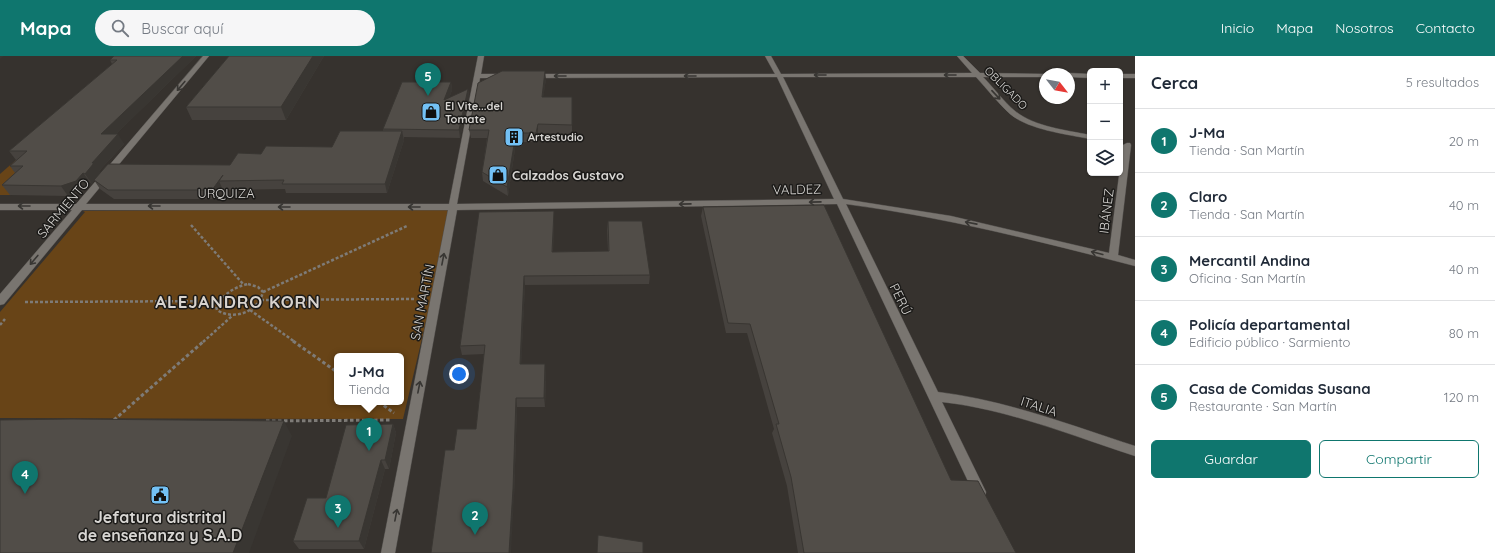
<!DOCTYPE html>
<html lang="es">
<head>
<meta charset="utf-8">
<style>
	body { margin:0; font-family:Quicksand,sans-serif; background:#f6f6f7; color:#1f2937 }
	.controls { position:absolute; right:12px; top:12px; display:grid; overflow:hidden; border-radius:6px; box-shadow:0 1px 3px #0004 }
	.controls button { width:36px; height:36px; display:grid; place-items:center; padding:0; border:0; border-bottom:1px solid #e0e1e3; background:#fff; color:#1f2937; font:20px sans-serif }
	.compass { position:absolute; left:1039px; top:12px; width:36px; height:36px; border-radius:50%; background:#fff; box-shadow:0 1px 3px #0004; rotate:121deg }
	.you { position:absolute; left:459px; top:318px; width:14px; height:14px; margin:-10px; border:3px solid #fff; border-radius:50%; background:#1a73e8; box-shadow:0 0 0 6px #1a73e833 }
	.badge { display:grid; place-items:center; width:26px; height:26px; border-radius:50%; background:#0f766e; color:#fff; font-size:13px; font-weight:700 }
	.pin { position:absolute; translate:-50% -33px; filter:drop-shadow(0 1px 2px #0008) }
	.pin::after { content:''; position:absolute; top:21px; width:14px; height:12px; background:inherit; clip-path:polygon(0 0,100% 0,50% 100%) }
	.popup { position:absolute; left:334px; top:297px; width:70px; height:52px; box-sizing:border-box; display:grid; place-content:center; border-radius:6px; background:#fff; filter:drop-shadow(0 1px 3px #0005); font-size:13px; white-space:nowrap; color:#747a83 }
	.popup b { font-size:15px; color:#1f2937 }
	.popup::after { content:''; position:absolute; left:50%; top:100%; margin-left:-8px; border:8px solid transparent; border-top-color:#fff }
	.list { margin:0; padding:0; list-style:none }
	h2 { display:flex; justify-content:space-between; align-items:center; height:52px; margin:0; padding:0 16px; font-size:17px }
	h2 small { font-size:13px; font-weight:400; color:#747a83 }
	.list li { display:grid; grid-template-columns:26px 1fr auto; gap:12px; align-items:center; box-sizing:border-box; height:64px; padding:0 16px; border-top:1px solid #e0e1e3 }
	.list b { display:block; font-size:15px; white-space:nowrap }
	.list p { margin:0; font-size:13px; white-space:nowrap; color:#747a83 }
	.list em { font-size:13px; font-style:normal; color:#747a83 }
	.actions { display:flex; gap:8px; padding:12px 16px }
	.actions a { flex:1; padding:9px 0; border:1px solid #0f766e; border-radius:6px; text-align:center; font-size:14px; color:#0f766e }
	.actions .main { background:#0f766e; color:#fff }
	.icon { flex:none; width:22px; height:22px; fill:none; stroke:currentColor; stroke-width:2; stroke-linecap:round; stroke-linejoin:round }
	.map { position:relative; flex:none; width:1135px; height:497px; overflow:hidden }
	header { display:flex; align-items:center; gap:24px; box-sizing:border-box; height:56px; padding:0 20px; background:#0f766e; color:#fff }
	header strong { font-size:19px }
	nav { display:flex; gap:22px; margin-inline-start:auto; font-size:14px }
	.search { width:280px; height:36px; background:#f6f6f7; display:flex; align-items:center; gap:10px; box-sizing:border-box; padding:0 14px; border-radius:22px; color:#747a83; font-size:15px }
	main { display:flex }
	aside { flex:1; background:#fff }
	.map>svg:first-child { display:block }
	.green { fill:#684417; fill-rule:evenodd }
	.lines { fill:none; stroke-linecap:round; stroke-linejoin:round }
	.minor-casing { stroke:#524f4c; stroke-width:1 }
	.path-far1 { stroke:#7e7b77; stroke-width:2.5; stroke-dasharray:3 2; stroke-linecap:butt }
	.path { stroke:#7e7b77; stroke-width:3; stroke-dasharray:3.5 2.5; stroke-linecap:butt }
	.minor { fill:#797570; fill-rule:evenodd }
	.wall { fill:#46423e }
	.shaded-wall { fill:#393632 }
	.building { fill:#514d48; stroke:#393632 }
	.oneway { stroke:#383633 }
	.labels { text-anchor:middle; stroke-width:3; stroke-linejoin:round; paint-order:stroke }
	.far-street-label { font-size:11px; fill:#d8d6d3; stroke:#1c1b19 }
	.far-poi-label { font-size:11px; font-weight:bold; fill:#d8d6d3; stroke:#1c1b19; text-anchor:start }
	.poi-label { font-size:13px; font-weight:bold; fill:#d8d6d3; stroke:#1c1b19; text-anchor:start }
	.street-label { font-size:13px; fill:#d8d6d3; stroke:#1c1b19 }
	.near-poi-label { font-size:16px; font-weight:bold; fill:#d8d6d3; stroke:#1c1b19 }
	.district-label { font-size:17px; font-weight:bold; letter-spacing:1px; fill:#d8d3ce; stroke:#1c1b19 }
</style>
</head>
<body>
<header>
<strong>Mapa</strong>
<div class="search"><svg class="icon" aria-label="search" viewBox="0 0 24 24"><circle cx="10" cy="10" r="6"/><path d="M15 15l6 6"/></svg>Buscar aquí</div>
<nav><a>Inicio</a><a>Mapa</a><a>Nosotros</a><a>Contacto</a></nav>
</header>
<main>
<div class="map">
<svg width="1135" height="497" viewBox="0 0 1135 497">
	<rect width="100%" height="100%" fill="#36322e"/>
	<g class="green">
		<path d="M16,104L34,105L30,119L10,139H0V118Z"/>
		<path d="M453,151L403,363L0,362V256L85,156L83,155ZM337,300H401V346H337Z"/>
	</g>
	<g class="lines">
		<defs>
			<g id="minor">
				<path d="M203,0H209L86,148H449L478,0H484L481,18H505L508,20L505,22H480L457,148L834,143L777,21L533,22L530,20L533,18H775L765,0H771L781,18L972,17L957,0H963L980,17L1047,18H1045V21H983C994,32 1004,46 1015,55C1035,71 1066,74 1090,79V83C1066,78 1029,74 1010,58C998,47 987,33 976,21H783L843,143L951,160L1109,197L1123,89L1127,87H1130L1131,89L1118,199L1135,204V210C1039,185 944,161 846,148L938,336C1005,344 1070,369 1135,390V400C1073,380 1007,353 942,346L986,436L985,440L980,442L975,440L837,148L457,154L395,497H381L448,154H82L4,248L0,249V238L72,154H0V148H76Z"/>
				<path d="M1069,17L1090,18V22L1069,21V18H1066Z"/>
				<rect x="1120" y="18" width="15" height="4"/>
			</g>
		</defs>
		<use href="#minor" class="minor-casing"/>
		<g class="path-far1">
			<path d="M191,169L244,229"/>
			<path d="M248,228L258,231L263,236C258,256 234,265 217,254L216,250C224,238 234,231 248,228Z"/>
			<path d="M263,236L407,170"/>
			<path d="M261,244L416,243"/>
			<path d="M25,246L219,245"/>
			<path d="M250,254L295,286"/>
			<path d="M0,269L5,263"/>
			<path d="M203,286L232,260"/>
		</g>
		<g class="path">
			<path d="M293,285L337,316"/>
			<path d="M379,346L394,357"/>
			<path d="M114,364L204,285"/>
			<path d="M266,365L391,364"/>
		</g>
		<use href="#minor" class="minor"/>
	</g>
	<g class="wall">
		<path d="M196,0L116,78L124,88L99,115L100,117L230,109L261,98L332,91L383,75V73L451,26L452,34L449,42L468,33L469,41L460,82L404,81V84L387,137H286L285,133L223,134L216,143H114L100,133L94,124L92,128L90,126L83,135L68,140L10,139L2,129L15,117L10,110L16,104L9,95L112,8L110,4Z"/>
		<path d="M229,0H324L286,64H192L186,51Z"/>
		<path d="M546,23L543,41H572V78L538,77L537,86H516L508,140L483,125L482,116L487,82H471L469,74Z"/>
		<path d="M703,151L951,424L1016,497H798L787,430L772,377L774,373L747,277H726L701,160Z"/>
		<path d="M554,155L553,196L608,195L607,174L608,165L650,219L649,228L525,229L521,308L546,316L545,351H517L514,441L454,394L476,373L484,298L462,299L460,290Z"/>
		<path d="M393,368L396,377L389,413H385L364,493H299L293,485L326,442Z"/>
	</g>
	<g class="shaded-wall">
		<path d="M0,0H4L0,3Z"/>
		<path d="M183,0H196L106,88L101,78Z"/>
		<path d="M313,0H324L286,64L281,51Z"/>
		<path d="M545,15L546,23L542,50V41Z"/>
		<path d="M451,26L452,34L446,52L444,44Z"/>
		<path d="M468,33L469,41L460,82L459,74Z"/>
		<path d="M538,68V77L537,86L536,77Z"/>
		<path d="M402,75L404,84L387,137L385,128Z"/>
		<path d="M516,77V86L508,140L507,131Z"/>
		<path d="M118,78L124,88L99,115L101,117L92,128L85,118L92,107Z"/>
		<path d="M83,117L90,126L83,135L68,140L61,130Z"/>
		<path d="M223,119L219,125L223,134L216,143L212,134Z"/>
		<path d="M554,155V164L552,205V196Z"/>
		<path d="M524,220L525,229L521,317L520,308Z"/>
		<path d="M545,308L546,316L545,351L544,342Z"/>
		<path d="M516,342L517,351L514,441L511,497H509Z"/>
		<path d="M284,365L292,380L249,497H233Z"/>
		<path d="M393,368L396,377L389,413L385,404Z"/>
		<path d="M381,404L385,413L364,493L359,485Z"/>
	</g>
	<g class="building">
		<path d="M114,0H183L101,78H118L92,107H94L85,118L83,117L76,125L61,130L2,129L23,110H10L27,95H9L117,4H110Z"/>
		<path d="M229,0H313L281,51H186Z"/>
		<path d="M502,15H545L542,41H572V69L538,68L536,77H516L507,131L482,116L489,74H469L478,27Z"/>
		<path d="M402,26H451L444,44L468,33L459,74L383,73Z"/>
		<path d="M340,75H402L385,128H282L284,124L219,125L223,119L212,134H108L94,124L108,108L230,109L238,97L261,98L266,90L332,91Z"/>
		<path d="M824,149L951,424L978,425L1016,497H804L791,421L776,368H779L750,268L728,267L703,151Z"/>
		<path d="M554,155L552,196L609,195L608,165H642L650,219L524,220L520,308H545L544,342H516L513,433L509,497H431L445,394H454L457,373H476L485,289L460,290L479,156Z"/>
		<path d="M72,363L284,365L233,497H0V364Z"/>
		<path d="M393,368L385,404H381L359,485H293L307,442H326L346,369Z"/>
		<path d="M598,479L643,486V497H597Z"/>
	</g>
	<defs><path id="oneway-shaft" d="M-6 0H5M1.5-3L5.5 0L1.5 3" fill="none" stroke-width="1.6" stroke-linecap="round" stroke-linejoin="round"/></defs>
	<g class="oneway">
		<use href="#oneway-shaft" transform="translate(820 19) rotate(180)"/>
		<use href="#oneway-shaft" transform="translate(950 19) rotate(180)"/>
		<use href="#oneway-shaft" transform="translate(560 20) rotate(180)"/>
		<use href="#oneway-shaft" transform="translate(690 20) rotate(180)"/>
		<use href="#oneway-shaft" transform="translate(181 30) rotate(130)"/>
		<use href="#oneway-shaft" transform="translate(996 39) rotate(47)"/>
		<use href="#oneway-shaft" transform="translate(815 146) rotate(179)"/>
		<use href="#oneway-shaft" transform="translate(685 148) rotate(179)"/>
		<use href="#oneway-shaft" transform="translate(24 150) rotate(180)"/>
		<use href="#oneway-shaft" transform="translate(154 150) rotate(-180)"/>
		<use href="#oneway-shaft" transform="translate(284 151) rotate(-180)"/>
		<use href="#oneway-shaft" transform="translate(414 151) rotate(-180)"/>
		<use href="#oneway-shaft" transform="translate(971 167) rotate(-169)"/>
		<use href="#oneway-shaft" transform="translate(1097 197) rotate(-166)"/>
		<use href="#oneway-shaft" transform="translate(443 203) rotate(-79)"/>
		<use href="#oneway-shaft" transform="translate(34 204) rotate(130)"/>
		<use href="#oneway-shaft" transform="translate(419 331) rotate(-79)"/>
		<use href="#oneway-shaft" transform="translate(396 459) rotate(-79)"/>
	</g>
	<defs>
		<symbol id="shop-square" viewBox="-11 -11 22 22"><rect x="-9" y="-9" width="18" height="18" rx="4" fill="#73c1f5" stroke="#1c1b19"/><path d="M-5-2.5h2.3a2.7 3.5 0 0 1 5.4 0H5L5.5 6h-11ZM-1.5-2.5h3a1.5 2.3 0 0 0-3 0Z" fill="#111"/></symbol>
		<symbol id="building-square" viewBox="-11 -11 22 22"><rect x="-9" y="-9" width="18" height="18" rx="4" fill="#73c1f5" stroke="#1c1b19"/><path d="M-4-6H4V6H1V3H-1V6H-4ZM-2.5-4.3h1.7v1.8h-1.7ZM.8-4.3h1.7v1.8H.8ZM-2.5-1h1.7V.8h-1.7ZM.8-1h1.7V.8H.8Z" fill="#111"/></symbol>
		<symbol id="civic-square" viewBox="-11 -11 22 22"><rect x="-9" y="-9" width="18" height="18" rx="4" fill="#73c1f5" stroke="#1c1b19"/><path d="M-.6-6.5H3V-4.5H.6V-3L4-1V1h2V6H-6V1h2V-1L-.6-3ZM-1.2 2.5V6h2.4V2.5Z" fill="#111"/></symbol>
	</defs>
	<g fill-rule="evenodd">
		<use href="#shop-square" x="420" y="45" width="22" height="22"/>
		<use href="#building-square" x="503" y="70" width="22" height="22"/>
		<use href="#shop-square" x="487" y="108" width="22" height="22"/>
		<use href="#civic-square" x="149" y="428" width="22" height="22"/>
	</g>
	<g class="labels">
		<g class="far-street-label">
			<text transform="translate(1006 32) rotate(45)" y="4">OBLIGADO</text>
		</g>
		<g class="far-poi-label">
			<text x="445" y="54">El Vite...del<tspan x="445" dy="13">Tomate</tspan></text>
			<text x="528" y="85">Artestudio</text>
		</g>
		<g class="poi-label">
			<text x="512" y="124">Calzados Gustavo</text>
		</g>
		<g class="street-label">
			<text transform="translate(797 133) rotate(-1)" y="5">VALDEZ</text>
			<text x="226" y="142">URQUIZA</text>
			<text transform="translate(63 152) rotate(-50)" y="5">SARMIENTO</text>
			<text transform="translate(1106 155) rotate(-83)" y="5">IBÁNEZ</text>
			<text transform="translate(901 243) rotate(64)" y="5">PERÚ</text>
			<text transform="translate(422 246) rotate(-79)" y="5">SAN MARTÍN</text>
			<text transform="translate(1039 350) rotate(18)" y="5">ITALIA</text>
		</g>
		<g class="near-poi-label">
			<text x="160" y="467">Jefatura distrital<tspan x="160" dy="18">de enseñanza y S.A.D</tspan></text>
		</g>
		<g class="district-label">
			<text x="238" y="252">ALEJANDRO KORN</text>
		</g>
	</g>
</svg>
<div class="controls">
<button>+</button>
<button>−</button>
<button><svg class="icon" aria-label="layers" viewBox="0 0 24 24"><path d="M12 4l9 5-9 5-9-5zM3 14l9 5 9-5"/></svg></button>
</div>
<svg class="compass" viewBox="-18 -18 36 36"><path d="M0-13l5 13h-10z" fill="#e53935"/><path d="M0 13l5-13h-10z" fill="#747a83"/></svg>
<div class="you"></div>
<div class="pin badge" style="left:369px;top:395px">1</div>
<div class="popup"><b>J-Ma</b>Tienda</div>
<div class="pin badge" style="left:475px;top:479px">2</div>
<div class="pin badge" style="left:338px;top:472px">3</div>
<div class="pin badge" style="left:25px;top:438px">4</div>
<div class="pin badge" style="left:428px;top:40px">5</div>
</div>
<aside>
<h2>Cerca<small>5 resultados</small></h2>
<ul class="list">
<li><span class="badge">1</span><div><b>J-Ma</b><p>Tienda · San Martín</p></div><em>20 m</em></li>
<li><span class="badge">2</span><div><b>Claro</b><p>Tienda · San Martín</p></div><em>40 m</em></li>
<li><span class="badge">3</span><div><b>Mercantil Andina</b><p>Oficina · San Martín</p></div><em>40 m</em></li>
<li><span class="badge">4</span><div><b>Policía departamental</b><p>Edificio público · Sarmiento</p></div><em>80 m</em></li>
<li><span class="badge">5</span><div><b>Casa de Comidas Susana</b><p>Restaurante · San Martín</p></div><em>120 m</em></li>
</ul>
<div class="actions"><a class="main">Guardar</a><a>Compartir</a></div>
</aside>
</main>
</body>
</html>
